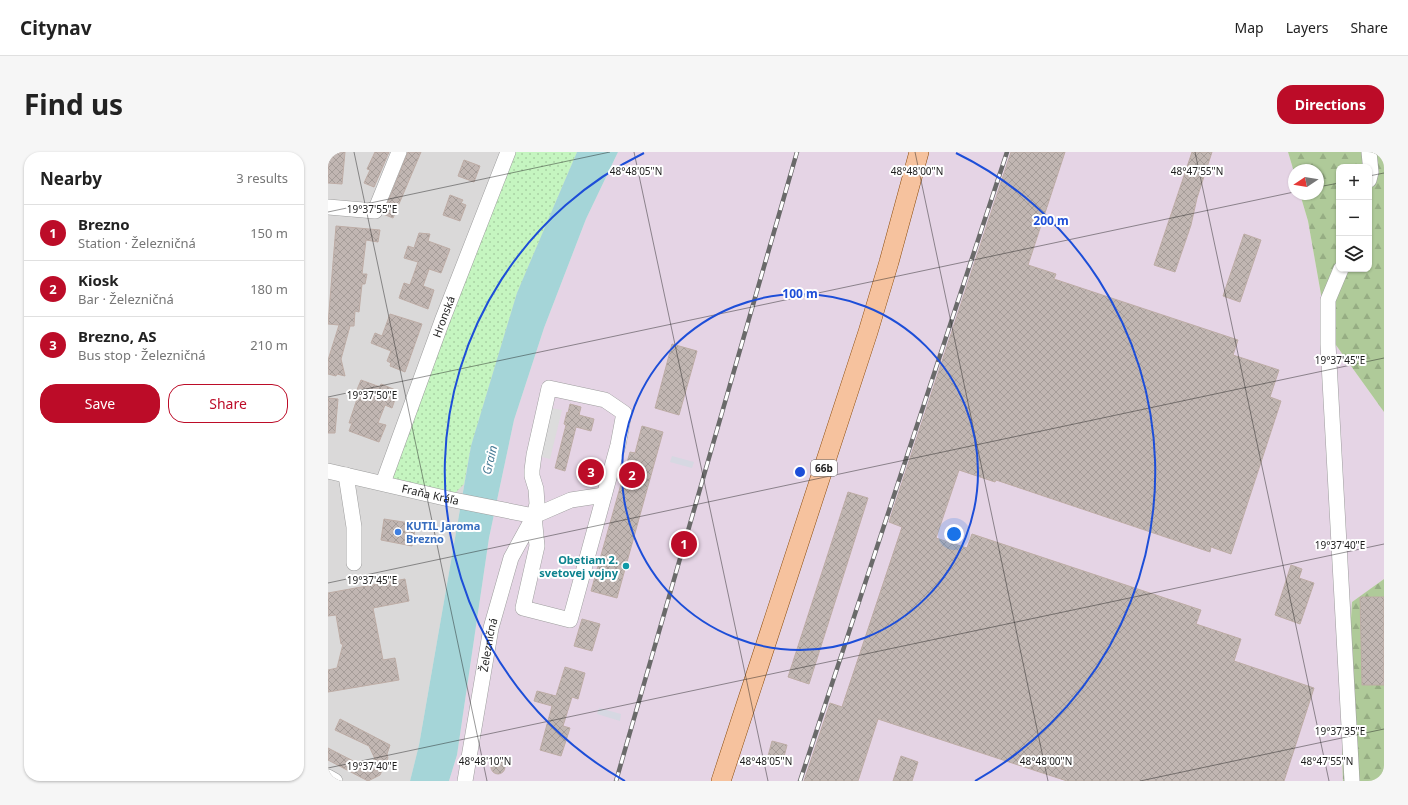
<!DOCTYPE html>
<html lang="en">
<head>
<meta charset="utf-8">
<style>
	body { margin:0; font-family:"Noto Sans",sans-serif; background:#f6f6f6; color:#222 }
	.controls { position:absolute; right:12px; top:12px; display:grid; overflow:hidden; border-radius:8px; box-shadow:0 1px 3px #0004 }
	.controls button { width:36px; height:36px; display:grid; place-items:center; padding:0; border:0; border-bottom:1px solid #e0e0e0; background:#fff; color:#222; font:20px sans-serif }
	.compass { position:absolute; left:960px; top:12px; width:36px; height:36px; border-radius:50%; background:#fff; box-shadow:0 1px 3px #0004; rotate:258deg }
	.you { position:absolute; left:626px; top:382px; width:14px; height:14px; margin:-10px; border:3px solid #fff; border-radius:50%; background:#1a73e8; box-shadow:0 0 0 6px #1a73e833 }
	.badge { display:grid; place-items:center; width:26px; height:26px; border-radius:50%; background:#bc0c28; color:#fff; font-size:13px; font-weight:700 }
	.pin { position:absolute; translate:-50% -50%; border:2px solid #fff; box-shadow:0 1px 4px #0006 }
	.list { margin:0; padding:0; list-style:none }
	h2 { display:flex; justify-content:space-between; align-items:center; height:52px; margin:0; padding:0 16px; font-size:17px }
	h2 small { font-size:13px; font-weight:400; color:#767676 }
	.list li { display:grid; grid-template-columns:26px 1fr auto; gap:12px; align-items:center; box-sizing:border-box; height:56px; padding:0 16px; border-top:1px solid #e0e0e0 }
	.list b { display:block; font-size:15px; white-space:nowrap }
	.list p { margin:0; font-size:13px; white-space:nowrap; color:#767676 }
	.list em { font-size:13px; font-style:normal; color:#767676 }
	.actions { display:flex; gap:8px; padding:12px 16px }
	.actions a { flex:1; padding:9px 0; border:1px solid #bc0c28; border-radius:16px; text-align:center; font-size:14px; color:#bc0c28 }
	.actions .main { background:#bc0c28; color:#fff }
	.icon { flex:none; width:22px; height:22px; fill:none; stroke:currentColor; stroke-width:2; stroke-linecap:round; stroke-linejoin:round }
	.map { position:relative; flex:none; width:1056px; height:629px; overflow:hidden; border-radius:16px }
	header { display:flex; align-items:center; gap:24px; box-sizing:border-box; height:56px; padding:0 20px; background:#fff; border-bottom:1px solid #e0e0e0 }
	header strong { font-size:19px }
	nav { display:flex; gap:22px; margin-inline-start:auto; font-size:14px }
	.intro { display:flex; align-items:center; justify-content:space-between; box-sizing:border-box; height:96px; padding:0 24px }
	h1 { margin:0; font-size:28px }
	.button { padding:10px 18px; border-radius:16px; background:#bc0c28; color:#fff; font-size:14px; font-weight:700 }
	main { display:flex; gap:24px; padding:0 24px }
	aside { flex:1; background:#fff; border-radius:16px; box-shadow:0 1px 3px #0004 }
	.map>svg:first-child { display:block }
	.residential { fill:#dad9d9 }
	.industrial { fill:#e5d4e5 }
	.forest { fill:url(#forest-firs); fill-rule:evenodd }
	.park { fill:url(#park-dots) }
	.parking { fill:#dcdcdc }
	.plaza { fill:#d6d8e2 }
	.water { fill:#a5d5d8 }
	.building { fill:url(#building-cross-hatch); stroke:#bdaca5 }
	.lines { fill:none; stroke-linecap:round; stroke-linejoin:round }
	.minor-casing { stroke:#9d9d9d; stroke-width:16 }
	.major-casing { stroke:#8b4b09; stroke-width:20 }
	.minor { stroke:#fff; stroke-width:15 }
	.major { stroke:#f6c29e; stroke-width:19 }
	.rail-casing { stroke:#6a6a6a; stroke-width:4.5 }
	.rail { stroke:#fff; stroke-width:3; stroke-dasharray:9; stroke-linecap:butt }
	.ticks { fill:none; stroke:#1c1c1c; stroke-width:1; stroke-opacity:0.45 }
	.ring { fill:none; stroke:#1d4ed8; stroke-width:2 }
	.shop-dot { fill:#3f7fe0; stroke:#fff; stroke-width:1.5 }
	.culture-dot { fill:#0f9aa8; stroke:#fff; stroke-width:1.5 }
	.labels { text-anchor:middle; stroke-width:4; stroke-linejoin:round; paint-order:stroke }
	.shield { fill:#fff; stroke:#606060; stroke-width:1 }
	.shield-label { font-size:10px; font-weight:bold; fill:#1c1c1c }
	.street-label { font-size:11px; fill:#1c1c1c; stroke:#fff }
	.shop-label { font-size:11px; font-weight:bold; fill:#366cbe; stroke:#fff; text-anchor:start }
	.culture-label { font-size:11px; font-weight:bold; fill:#0d838f; stroke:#fff; text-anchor:end }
	.water-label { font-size:12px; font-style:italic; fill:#497c96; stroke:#fff }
	.ticks-label { font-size:10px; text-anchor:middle; fill:#1c1c1c; stroke:#fff; stroke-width:4; stroke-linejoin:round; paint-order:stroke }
	.centre { fill:#1d4ed8; stroke:#fff; stroke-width:2 }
	.ring-label { font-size:12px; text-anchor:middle; font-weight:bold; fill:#1d4ed8; stroke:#fff; stroke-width:4; stroke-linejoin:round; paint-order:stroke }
</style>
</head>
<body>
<header>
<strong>Citynav</strong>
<nav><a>Map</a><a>Layers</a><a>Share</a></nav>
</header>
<div class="intro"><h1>Find us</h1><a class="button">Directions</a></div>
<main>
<aside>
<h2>Nearby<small>3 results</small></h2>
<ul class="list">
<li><span class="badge">1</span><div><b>Brezno</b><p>Station · Železničná</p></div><em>150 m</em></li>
<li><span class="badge">2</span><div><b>Kiosk</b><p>Bar · Železničná</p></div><em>180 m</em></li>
<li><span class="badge">3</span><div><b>Brezno, AS</b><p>Bus stop · Železničná</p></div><em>210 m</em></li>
</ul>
<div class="actions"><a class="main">Save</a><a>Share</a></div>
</aside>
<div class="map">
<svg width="1056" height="629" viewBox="0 0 1056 629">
	<defs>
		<pattern id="forest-firs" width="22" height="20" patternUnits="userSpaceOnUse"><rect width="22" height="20" fill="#afca99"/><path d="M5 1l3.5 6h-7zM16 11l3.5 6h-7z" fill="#96ad83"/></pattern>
		<pattern id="park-dots" width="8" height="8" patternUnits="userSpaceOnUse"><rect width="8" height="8" fill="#c5f5c0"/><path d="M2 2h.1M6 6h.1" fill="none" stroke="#a9d1a4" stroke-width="1.8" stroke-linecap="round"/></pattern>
		<pattern id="building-cross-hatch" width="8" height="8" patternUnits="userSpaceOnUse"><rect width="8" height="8" fill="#c1b6b2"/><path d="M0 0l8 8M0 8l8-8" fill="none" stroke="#a59c98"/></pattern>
	</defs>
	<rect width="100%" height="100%" fill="#ede7e2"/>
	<path class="residential" d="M0,0H249L244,11L143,294L91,593L82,629H0Z"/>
	<path class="industrial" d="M290,0H960L966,20V42H972L980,69L1000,182L1056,260V427L1024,450L1014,605L1015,629H121L129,603L161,386L186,268L216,176L258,67Z"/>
	<g class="forest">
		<path d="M960,0H1056V260L1000,182L980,69L972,42H990V18H966V20ZM1011,15H1041V117H1011Z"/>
		<path d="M1056,427V629H1015L1014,605L1024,450Z"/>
	</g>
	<path class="park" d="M180,0H249L189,141L143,294L136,332L121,347L57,324Z"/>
	<path class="parking" d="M217,255L234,258L222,307L206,303Z"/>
	<g class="plaza">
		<path d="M344,304L366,310L364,316L342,310Z"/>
		<path d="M271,556L293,562L292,569L269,562Z"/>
	</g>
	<path class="water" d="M249,0H290L258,67L216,176L186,268L161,386L129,603L121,629H82L91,593L143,294L189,141Z"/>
	<g class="building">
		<path d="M0,0H17L14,32L0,31Z"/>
		<path d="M47,0H61L46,35L36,31L42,18L39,17Z"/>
		<path d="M80,0H93L65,66L55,62Z"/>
		<path d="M683,0H737L700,113L728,122L726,127L910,188L905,203L951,218L942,245L953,249L903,402L883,395L882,400L668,328L667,330L631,318L608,386L639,396L644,382L873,458L868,472L913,487L906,509L986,536L956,629H739L550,567L530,629H476L502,551L514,555L574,375L561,370Z"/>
		<path d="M864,0H884L869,46L863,73L847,120L826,113Z"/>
		<path d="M136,8L152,14L146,30L130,24Z"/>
		<path d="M122,43L135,48L133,51L138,53L132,69L115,63Z"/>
		<path d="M8,74L52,78L50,90L38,88L34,122H39L37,132H34L31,160L27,159L26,174H22L13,207L17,224L9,222L8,224L0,222V208L11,173L0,172Z"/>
		<path d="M91,81L102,82L100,89L122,97L113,121L101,117L95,134L106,138L100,157L71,146L76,131L82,133L90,110L76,106L80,94L86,96Z"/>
		<path d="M916,82L933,88L912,150L895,144Z"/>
		<path d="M62,162L94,172L77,220L62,214L63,211L59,209L63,199L43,191L47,181L54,184Z"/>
		<path d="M344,192L369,199L351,263L327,256Z"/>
		<path d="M33,228L52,235L53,232L70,239L64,256L57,253L50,271L58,273L51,290L21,279L24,271H21L31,241L28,240Z"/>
		<path d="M0,246L10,247L7,281H0Z"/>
		<path d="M242,252L253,255L251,263L266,267L263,279L248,275L237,319L227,316L238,273L236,272L239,260L240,261Z"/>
		<path d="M314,274L335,280L289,446L263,439L302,300L307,301Z"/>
		<path d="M520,340L540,346L481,532L460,525Z"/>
		<path d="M56,367L88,372L84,394L53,388Z"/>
		<path d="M963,413L974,417L971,426L986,431L972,472L947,463Z"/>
		<path d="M77,427L81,449L45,456L55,508L67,506L71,528L0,540V518L9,516L15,492H13L8,463L0,464V441Z"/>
		<path d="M1032,445H1056V533H1034Z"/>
		<path d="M254,467L272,472L264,499L246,494Z"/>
		<path d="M237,515L257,521L250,547L244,545L235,574L242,576L233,604L212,598L224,554L206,549L209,539L228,544Z"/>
		<path d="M12,567L62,593L59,602L60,606L52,623L40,629L0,608V596L35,614L47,607L41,594L7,578Z"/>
		<path d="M444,589L459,593L455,609L440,604Z"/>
		<path d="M573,604L590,610L584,629H565Z"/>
		<circle cx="170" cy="615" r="7"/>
	</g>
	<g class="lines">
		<defs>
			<g id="minor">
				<path d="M1041,0L1043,20L1041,28"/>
				<path d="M0,55L47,59L71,0"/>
				<path d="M1013,117L1000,148V192L1024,629"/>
				<path id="s1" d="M0,319L121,347L206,364"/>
				<path d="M18,323L26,375V411"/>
				<path id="s2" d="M55,331L114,169L180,0"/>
				<path d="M206,364L243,348L276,343"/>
				<path d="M0,625L7,629"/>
				<path id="s3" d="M137,629L163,476L183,406L206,364L209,352L208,337L204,324V318L206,303L221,236L277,248L296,261L290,293L242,468L195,456L209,394L206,364"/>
			</g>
			<path id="major" d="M393,629L540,180L561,110L591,0"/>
		</defs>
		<use href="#minor" class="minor-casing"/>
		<use href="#major" class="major-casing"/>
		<use href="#minor" class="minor"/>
		<use href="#major" class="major"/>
		<defs>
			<g id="rail">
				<path d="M288,629L469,0"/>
				<path d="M472,629L679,0"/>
			</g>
		</defs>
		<use href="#rail" class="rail-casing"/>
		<use href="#rail" class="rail"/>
	</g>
	<path class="ticks" d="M26,0L159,629M306,0L440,629M587,0L720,629M867,0L1001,629M1041,24L1056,21M990,35L1011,31M0,60L282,0M0,245L966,40M0,431L1056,206M0,616L1056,392M812,629L1056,577"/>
	<g class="ring">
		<circle cx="472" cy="320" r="178"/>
		<path d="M297 629A355 355 0 0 1 316 1M628 1A355 355 0 0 1 647 629"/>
	</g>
	<circle class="shop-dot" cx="70" cy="380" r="4"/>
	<circle class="culture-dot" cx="298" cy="414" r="4"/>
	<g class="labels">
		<rect class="shield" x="483" y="308" width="26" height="16" rx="3"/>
		<g class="shield-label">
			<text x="496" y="320">66b</text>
		</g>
		<g class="street-label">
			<text dy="4" stroke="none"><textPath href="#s2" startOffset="177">Hronská</textPath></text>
			<text dy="4" stroke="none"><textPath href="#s1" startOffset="105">Fraňa Kráľa</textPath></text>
			<text dy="4" stroke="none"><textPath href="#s3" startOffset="138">Železničná</textPath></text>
		</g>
		<g class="shop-label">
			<text x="78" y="378">KUTIL Jaroma<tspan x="78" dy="13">Brezno</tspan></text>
		</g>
		<g class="culture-label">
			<text x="290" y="412">Obetiam 2.<tspan x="290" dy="13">svetovej vojny</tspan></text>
		</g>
		<g class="water-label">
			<text transform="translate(162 308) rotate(-77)" y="4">Grain</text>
		</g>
	</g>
	<g class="ticks-label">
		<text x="308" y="23">48°48'05"N</text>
		<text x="589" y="23">48°48'00"N</text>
		<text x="869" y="23">48°47'55"N</text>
		<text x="44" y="61">19°37'55"E</text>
		<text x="1012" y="212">19°37'45"E</text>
		<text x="44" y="247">19°37'50"E</text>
		<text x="1012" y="397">19°37'40"E</text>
		<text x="44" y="432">19°37'45"E</text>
		<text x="1012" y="583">19°37'35"E</text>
		<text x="157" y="613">48°48'10"N</text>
		<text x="438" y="613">48°48'05"N</text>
		<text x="718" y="613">48°48'00"N</text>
		<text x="999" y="613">48°47'55"N</text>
		<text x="44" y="618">19°37'40"E</text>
	</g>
	<circle cx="472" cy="320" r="6" class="centre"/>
	<g class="ring-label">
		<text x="723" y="73">200 m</text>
		<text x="472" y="146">100 m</text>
	</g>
</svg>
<div class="controls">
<button>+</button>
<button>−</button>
<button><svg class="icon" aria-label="layers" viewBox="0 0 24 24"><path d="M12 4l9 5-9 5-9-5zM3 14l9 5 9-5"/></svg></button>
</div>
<svg class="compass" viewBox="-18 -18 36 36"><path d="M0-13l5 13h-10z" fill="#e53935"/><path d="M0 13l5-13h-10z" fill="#767676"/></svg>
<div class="you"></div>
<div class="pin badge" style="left:356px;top:392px">1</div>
<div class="pin badge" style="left:304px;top:323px">2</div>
<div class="pin badge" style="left:263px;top:320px">3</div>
</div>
</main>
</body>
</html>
